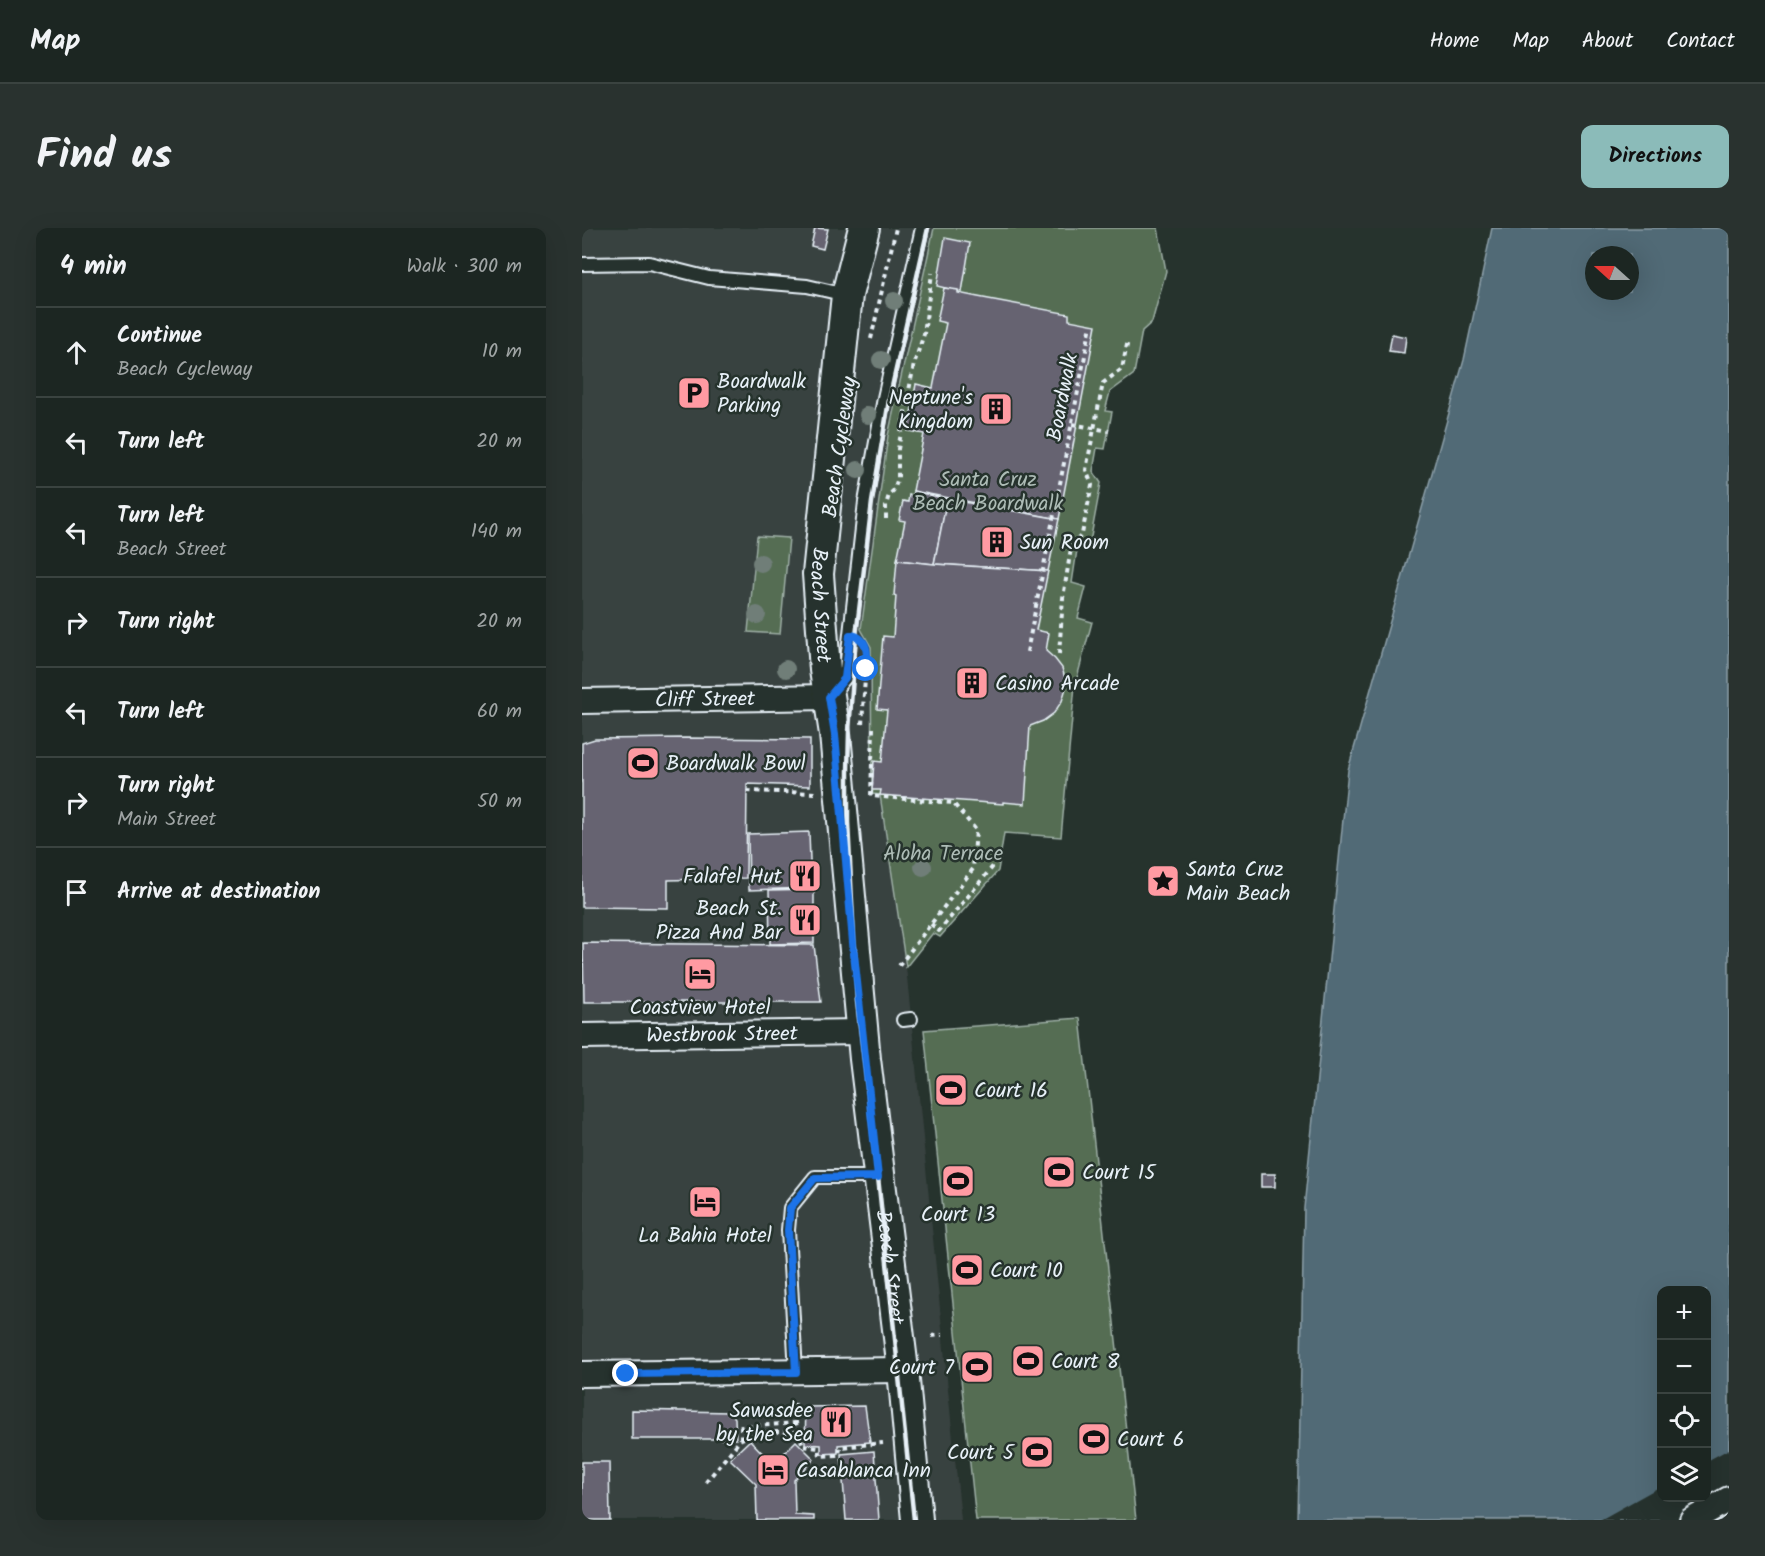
<!DOCTYPE html>
<html lang="en">
<head>
<meta charset="utf-8">
<style>
	body { margin:0; font-family:Kalam,sans-serif; background:#29322f; color:#f1f3f6 }
	.controls { position:absolute; right:18px; bottom:18px; display:grid; overflow:hidden; border-radius:12px; box-shadow:0 6px 24px #0002 }
	.controls button { width:54px; height:54px; display:grid; place-items:center; padding:0; border:0; border-bottom:2px solid #3a4340; background:#1c2622; color:#f1f3f6; font:30px sans-serif }
	.compass { position:absolute; left:1003px; top:18px; width:54px; height:54px; border-radius:50%; background:#1c2622; box-shadow:0 6px 24px #0002; rotate:291deg }
	.stop { position:absolute; width:18px; height:18px; margin:-14px; border:4px solid #1a73e8; border-radius:50%; background:#fff }
	.stop.end { background:#1a73e8; border-color:#fff; box-shadow:0 2px 6px #0008 }
	.list { margin:0; padding:0; list-style:none }
	h2 { display:flex; justify-content:space-between; align-items:center; height:78px; margin:0; padding:0 24px; font-size:26px }
	h2 small { font-size:20px; font-weight:400; color:#a0a5a5 }
	.list li { display:grid; grid-template-columns:39px 1fr auto; gap:18px; align-items:center; box-sizing:border-box; height:90px; padding:0 24px; border-top:2px solid #3a4340 }
	.list b { display:block; font-size:22px; white-space:nowrap }
	.list p { margin:0; font-size:20px; white-space:nowrap; color:#a0a5a5 }
	.list em { font-size:20px; font-style:normal; color:#a0a5a5 }
	.icon { flex:none; width:33px; height:33px; fill:none; stroke:currentColor; stroke-width:2; stroke-linecap:round; stroke-linejoin:round }
	.map { position:relative; flex:none; width:1147px; height:1292px; overflow:hidden; border-radius:12px }
	header { display:flex; align-items:center; gap:36px; box-sizing:border-box; height:84px; padding:0 30px; background:#1c2622; border-bottom:2px solid #3a4340 }
	header strong { font-size:28px }
	nav { display:flex; gap:33px; margin-inline-start:auto; font-size:21px }
	.intro { display:flex; align-items:center; justify-content:space-between; box-sizing:border-box; height:144px; padding:0 36px }
	h1 { margin:0; font-size:42px }
	.button { padding:15px 27px; border-radius:12px; background:#8bbbb9; color:#111; font-size:21px; font-weight:700 }
	main { display:flex; gap:36px; padding:0 36px }
	aside { flex:1; background:#1c2622; border-radius:12px; box-shadow:0 6px 24px #0002 }
	.map>svg:first-child { display:block }
	.built { fill:#394241 }
	.green { fill:#546d53; stroke:#9eafa6; stroke-width:1.5 }
	.water { fill:#516a76; stroke:#8da0aa; stroke-width:1.5; fill-rule:evenodd }
	.pier { fill:#26332d }
	.building { fill:#666471; stroke:#e8f1f8; stroke-width:1.5 }
	.lines { fill:none; stroke-linecap:round; stroke-linejoin:round }
	.service-casing { stroke:#e8f1f8; stroke-width:16 }
	.minor-casing { stroke:#e8f1f8; stroke-width:28 }
	.tertiary-casing { stroke:#e8f1f8; stroke-width:34 }
	.path { stroke:#e8f1f8; stroke-width:4; stroke-dasharray:4.5 4.5; stroke-linecap:butt }
	.service { stroke:#26332d; stroke-width:12 }
	.minor { stroke:#26332d; stroke-width:24 }
	.tertiary { stroke:#26332d; stroke-width:30 }
	.rail { stroke:#e8f1f8; stroke-width:4.5 }
	.tree { fill:#707e78 }
	.route { stroke:#1a73e8; stroke-width:8 }
	.labels { text-anchor:middle; stroke-width:5; stroke-linejoin:round; paint-order:stroke }
	.poi-label { font-size:21px; fill:#e8f1f8; stroke:#26332d; text-anchor:start }
	.street-label { font-size:21px; fill:#e8f1f8; stroke:#26332d }
	.park-label { font-size:21px; fill:#adbcb6; stroke:#26332d }
</style>
</head>
<body>
<header>
<strong>Map</strong>
<nav><a>Home</a><a>Map</a><a>About</a><a>Contact</a></nav>
</header>
<div class="intro"><h1>Find us</h1><a class="button">Directions</a></div>
<main>
<aside>
<h2>4 min<small>Walk · 300 m</small></h2>
<ul class="list">
<li><svg class="icon" aria-label="ahead" viewBox="0 0 24 24"><path d="M12 20V5M6 11l6-6 6 6"/></svg><div><b>Continue</b><p>Beach Cycleway</p></div><em>10 m</em></li>
<li><svg class="icon" aria-label="left" viewBox="0 0 24 24"><path d="M17 20v-9H6M10 6l-5 5 5 5"/></svg><div><b>Turn left</b></div><em>20 m</em></li>
<li><svg class="icon" aria-label="left" viewBox="0 0 24 24"><path d="M17 20v-9H6M10 6l-5 5 5 5"/></svg><div><b>Turn left</b><p>Beach Street</p></div><em>140 m</em></li>
<li><svg class="icon" aria-label="right" viewBox="0 0 24 24"><path d="M7 20v-9h11M14 6l5 5-5 5"/></svg><div><b>Turn right</b></div><em>20 m</em></li>
<li><svg class="icon" aria-label="left" viewBox="0 0 24 24"><path d="M17 20v-9H6M10 6l-5 5 5 5"/></svg><div><b>Turn left</b></div><em>60 m</em></li>
<li><svg class="icon" aria-label="right" viewBox="0 0 24 24"><path d="M7 20v-9h11M14 6l5 5-5 5"/></svg><div><b>Turn right</b><p>Main Street</p></div><em>50 m</em></li>
<li><svg class="icon" aria-label="arrive" viewBox="0 0 24 24"><path d="M6 21V4h12l-3 4 3 4H6"/></svg><div><b>Arrive at destination</b></div></li>
</ul>
</aside>
<div class="map">
<svg width="1147" height="1292" viewBox="0 0 1147 1292">
	<rect width="100%" height="100%" fill="#26332d"/>
	<filter id="ink" filterUnits="userSpaceOnUse"><feTurbulence type="fractalNoise" baseFrequency=".0167" numOctaves="2"/><feDisplacementMap in="SourceGraphic" scale="12" xChannelSelector="R" yChannelSelector="G"/><feConvolveMatrix kernelMatrix="1 2 1 2 8 2 1 2 1" color-interpolation-filters="sRGB"/></filter>
	<g filter="url(#ink)">
		<path class="built" d="M0,0H576L584,43L570,94L560,103L552,146L528,164L523,183L530,184L523,221L515,220L511,243L519,255L508,314L495,322L490,355L504,359L496,390L510,394L493,457L479,609L422,605L416,643L358,709L351,705L324,739L379,1292H0Z"/>
		<g class="green">
			<path d="M352,0H576L584,43L570,94L560,103L552,146L528,164L523,183L530,184L523,221L515,220L511,243L519,255L508,314L495,322L490,355L504,359L496,390L510,394L493,457L479,609L422,605L416,643L358,709L351,705L324,739L298,567L290,566L289,419L279,401L306,208Z"/>
			<path d="M175,308L207,310L198,406L166,404Z"/>
			<path d="M498,790L554,1292H394L342,802Z"/>
		</g>
		<path class="water" d="M910,0H1147V1292H716L722,980L766,542L882,132ZM1012,27H1048V63H1012ZM1080,1062H1124V1270H1080Z"/>
		<path class="pier" d="M1147,1221V1292H1018L1079,1258L1080,1270H1124L1125,1233Z"/>
		<g class="building">
			<path d="M233,0L246,1L241,21L229,18Z"/>
			<path d="M363,10L388,15L380,64L355,58Z"/>
			<path d="M362,60L376,62V65L396,69L487,86V92L514,97L477,291L331,263L342,206L326,203L334,156L351,160L364,95L355,93Z"/>
			<path d="M810,106L824,109L822,125L807,123Z"/>
			<path d="M331,263L365,271L352,336L315,332L323,293L317,292L321,273L326,274L327,267L331,268Z"/>
			<path d="M365,271L477,291L466,343L352,336Z"/>
			<path d="M315,332L352,336L466,343L454,402L467,405L464,423L473,431L480,440L483,450L484,460L480,473L472,485L461,493L448,498L443,576L421,574V576L298,567L299,562H290L292,533L300,534L305,482L295,481L301,408L311,409L314,368L312,367Z"/>
			<path d="M103,510L228,511V558L165,556L164,650L86,652V680L0,679V515L13,511Z"/>
			<path d="M227,604L229,660L167,662L166,606Z"/>
			<path d="M232,661V715L188,716L187,662Z"/>
			<path d="M1,715L232,717L239,774H2Z"/>
			<rect x="679" y="946" width="14" height="13"/>
			<path d="M283,1178L288,1214L256,1217V1225L239,1226V1217L223,1216L224,1179Z"/>
			<path d="M50,1182L148,1184L153,1190L154,1211H50Z"/>
			<path d="M168,1212L185,1230H197L214,1213L232,1231L212,1252L213,1287L232,1288V1292H175L174,1256L148,1231Z"/>
			<path d="M292,1223L297,1292H264L259,1226Z"/>
			<path d="M0,1234H27L28,1292H0Z"/>
		</g>
		<g class="lines">
			<defs>
				<g id="service">
					<path d="M0,36L67,35L127,50L225,58L264,67"/>
					<path d="M250,466L263,450L283,274L302,170L340,0"/>
					<path d="M321,792L329,791"/>
					<path d="M214,1144L206,1002L208,980L233,949H296"/>
				</g>
				<g id="minor">
					<path id="s1" d="M0,473L247,469"/>
					<path id="s2" d="M0,808L280,804"/>
					<path d="M0,1146L321,1142"/>
					<path d="M1110,1292L1147,1271"/>
				</g>
				<g id="tertiary">
					<path id="s3" d="M282,0L265,67L236,346L243,442L253,506L283,831L321,1142L335,1292"/>
				</g>
			</defs>
			<use href="#service" class="service-casing"/>
			<use href="#minor" class="minor-casing"/>
			<use href="#tertiary" class="tertiary-casing"/>
			<g class="path">
				<path d="M289,111L314,0"/>
				<path d="M490,196L527,203"/>
				<path d="M304,291V277L307,267L312,262L316,250V221L332,136L342,106L350,45"/>
				<path d="M445,424L509,97"/>
				<path d="M477,426L481,370L489,320L500,306L510,257L504,242L521,155L540,141L546,112"/>
				<path d="M280,496L283,450"/>
				<path d="M291,500L289,568L371,575L394,602L391,641L316,739"/>
				<path d="M165,563L233,565"/>
				<path d="M392,628L418,630"/>
				<path d="M349,696L357,703L418,630"/>
				<path d="M350,1108L360,1107"/>
				<path d="M213,1175L214,1195L221,1218L237,1220L238,1228L257,1227L258,1219L301,1215"/>
				<path d="M159,1211V1199L214,1195"/>
				<path d="M124,1254L159,1211L182,1204H217"/>
			</g>
			<use href="#service" class="service"/>
			<use href="#minor" class="minor"/>
			<use href="#tertiary" class="tertiary"/>
			<path class="rail" d="M332,1292L296,949L275,773L266,594V544L267,503L274,408L290,274L307,172L346,0"/>
		</g>
		<g class="tree">
			<circle cx="312" cy="73" r="9"/>
			<circle cx="299" cy="132" r="9"/>
			<circle cx="286" cy="187" r="9"/>
			<circle cx="276" cy="242" r="9"/>
			<circle cx="179" cy="335" r="9"/>
			<circle cx="175" cy="387" r="9"/>
			<circle cx="204" cy="441" r="9"/>
			<circle cx="341" cy="639" r="9"/>
		</g>
	</g>
	<g class="lines" filter="url(#ink)">
		<path class="route" d="M44,1146L214,1144L206,1002L208,980L233,950L296,949L272,726L253,506L247,469L263,450L268,407C287,409 286,427 284,441"/>
	</g>
	<defs>
		<symbol id="parking-square" viewBox="-11 -11 22 22"><rect x="-9" y="-9" width="18" height="18" rx="4" fill="#ff9aa2" stroke="#26332d"/><path d="M-3.5-5.5H1a3.5 3.5 0 0 1 0 7H-1V5.5H-3.5ZM-1-3.4V-.6H.8a1.4 1.4 0 0 0 0-2.8Z" fill="#111"/></symbol>
		<symbol id="building-square" viewBox="-11 -11 22 22"><rect x="-9" y="-9" width="18" height="18" rx="4" fill="#ff9aa2" stroke="#26332d"/><path d="M-4-6H4V6H1V3H-1V6H-4ZM-2.5-4.3h1.7v1.8h-1.7ZM.8-4.3h1.7v1.8H.8ZM-2.5-1h1.7V.8h-1.7ZM.8-1h1.7V.8H.8Z" fill="#111"/></symbol>
		<symbol id="stadium-square" viewBox="-11 -11 22 22"><rect x="-9" y="-9" width="18" height="18" rx="4" fill="#ff9aa2" stroke="#26332d"/><path d="M0-5a6.5 5 0 1 0 0 10a6.5 5 0 1 0 0-10ZM-3.5-1.8h7v3.6h-7Z" fill="#111"/></symbol>
		<symbol id="restaurant-square" viewBox="-11 -11 22 22"><rect x="-9" y="-9" width="18" height="18" rx="4" fill="#ff9aa2" stroke="#26332d"/><path d="M-5-6h1v4h1v-4h1v4h1v-4h1v5L-1.5 .5V6h-2V.5L-5-1ZM5-6V6H3V1.5H1.5Q1.5-4 5-6Z" fill="#111"/></symbol>
		<symbol id="sight-square" viewBox="-11 -11 22 22"><rect x="-9" y="-9" width="18" height="18" rx="4" fill="#ff9aa2" stroke="#26332d"/><path d="M0-6L1.8-2.2L6-1.7L2.9 1.2L3.7 5.4L0 3.3L-3.7 5.4L-2.9 1.2L-6-1.7L-1.8-2.2Z" fill="#111"/></symbol>
		<symbol id="hotel-square" viewBox="-11 -11 22 22"><rect x="-9" y="-9" width="18" height="18" rx="4" fill="#ff9aa2" stroke="#26332d"/><path d="M-6-4.5h1.5V1H6V5H4.5V3h-9V5H-6ZM-4 0a1.8 1.8 0 1 1 3.6 0ZM.5 0V-2.5h3Q6-2.5 6 0Z" fill="#111"/></symbol>
	</defs>
	<g fill-rule="evenodd">
		<use href="#parking-square" x="93" y="146" width="38" height="38"/>
		<use href="#building-square" x="395" y="162" width="38" height="38"/>
		<use href="#building-square" x="396" y="295" width="38" height="38"/>
		<use href="#building-square" x="371" y="436" width="38" height="38"/>
		<use href="#stadium-square" x="42" y="516" width="38" height="38"/>
		<use href="#restaurant-square" x="204" y="629" width="38" height="38"/>
		<use href="#sight-square" x="562" y="634" width="38" height="38"/>
		<use href="#restaurant-square" x="204" y="673" width="38" height="38"/>
		<use href="#hotel-square" x="99" y="727" width="38" height="38"/>
		<use href="#stadium-square" x="350" y="843" width="38" height="38"/>
		<use href="#stadium-square" x="458" y="925" width="38" height="38"/>
		<use href="#stadium-square" x="357" y="934" width="38" height="38"/>
		<use href="#hotel-square" x="104" y="955" width="38" height="38"/>
		<use href="#stadium-square" x="366" y="1023" width="38" height="38"/>
		<use href="#stadium-square" x="427" y="1114" width="38" height="38"/>
		<use href="#stadium-square" x="376" y="1120" width="38" height="38"/>
		<use href="#restaurant-square" x="235" y="1175" width="38" height="38"/>
		<use href="#stadium-square" x="493" y="1192" width="38" height="38"/>
		<use href="#stadium-square" x="436" y="1205" width="38" height="38"/>
		<use href="#hotel-square" x="172" y="1223" width="38" height="38"/>
	</g>
	<g class="labels">
		<g class="poi-label">
			<text x="135" y="160">Boardwalk<tspan x="135" dy="24">Parking</tspan></text>
			<text x="391" y="176" text-anchor="end">Neptune's<tspan x="391" dy="24">Kingdom</tspan></text>
			<text x="438" y="321">Sun Room</text>
			<text x="413" y="462">Casino Arcade</text>
			<text x="84" y="542">Boardwalk Bowl</text>
			<text x="604" y="648">Santa Cruz<tspan x="604" dy="24">Main Beach</tspan></text>
			<text x="200" y="655" text-anchor="end">Falafel Hut</text>
			<text x="200" y="687" text-anchor="end">Beach St.<tspan x="200" dy="24">Pizza And Bar</tspan></text>
			<text x="118" y="786" text-anchor="middle">Coastview Hotel</text>
			<text x="392" y="869">Court 16</text>
			<text x="500" y="951">Court 15</text>
			<text x="376" y="993" text-anchor="middle">Court 13</text>
			<text x="123" y="1014" text-anchor="middle">La Bahia Hotel</text>
			<text x="408" y="1049">Court 10</text>
			<text x="469" y="1140">Court 8</text>
			<text x="372" y="1146" text-anchor="end">Court 7</text>
			<text x="231" y="1189" text-anchor="end">Sawasdee<tspan x="231" dy="24">by the Sea</tspan></text>
			<text x="535" y="1218">Court 6</text>
			<text x="432" y="1231" text-anchor="end">Court 5</text>
			<text x="214" y="1249">Casablanca Inn</text>
		</g>
		<g class="street-label">
			<text transform="translate(480 169) rotate(-79)" y="7">Boardwalk</text>
			<text transform="translate(257 219) rotate(-82)" y="7">Beach Cycleway</text>
			<text dy="7" stroke="none"><textPath href="#s3" startOffset="381">Beach Street</textPath></text>
			<text dy="7" stroke="none"><textPath href="#s1" startOffset="123">Cliff Street</textPath></text>
			<text dy="7" stroke="none"><textPath href="#s2" startOffset="140">Westbrook Street</textPath></text>
			<text dy="7" stroke="none"><textPath href="#s3" startOffset="1047">Beach Street</textPath></text>
		</g>
		<g class="park-label">
			<text x="406" y="258">Santa Cruz<tspan x="406" dy="24">Beach Boardwalk</tspan></text>
			<text x="361" y="632">Aloha Terrace</text>
		</g>
	</g>
</svg>
<div class="controls">
<button>+</button>
<button>−</button>
<button><svg class="icon" aria-label="locate" viewBox="0 0 24 24"><circle cx="12" cy="12" r="6"/><path d="M12 2v4M12 18v4M2 12h4M18 12h4"/></svg></button>
<button><svg class="icon" aria-label="layers" viewBox="0 0 24 24"><path d="M12 4l9 5-9 5-9-5zM3 14l9 5 9-5"/></svg></button>
</div>
<svg class="compass" viewBox="-18 -18 36 36"><path d="M0-13l5 13h-10z" fill="#e53935"/><path d="M0 13l5-13h-10z" fill="#a0a5a5"/></svg>
<div class="stop" style="left:284px;top:441px"></div>
<div class="stop end" style="left:44px;top:1146px"></div>
</div>
</main>
</body>
</html>
